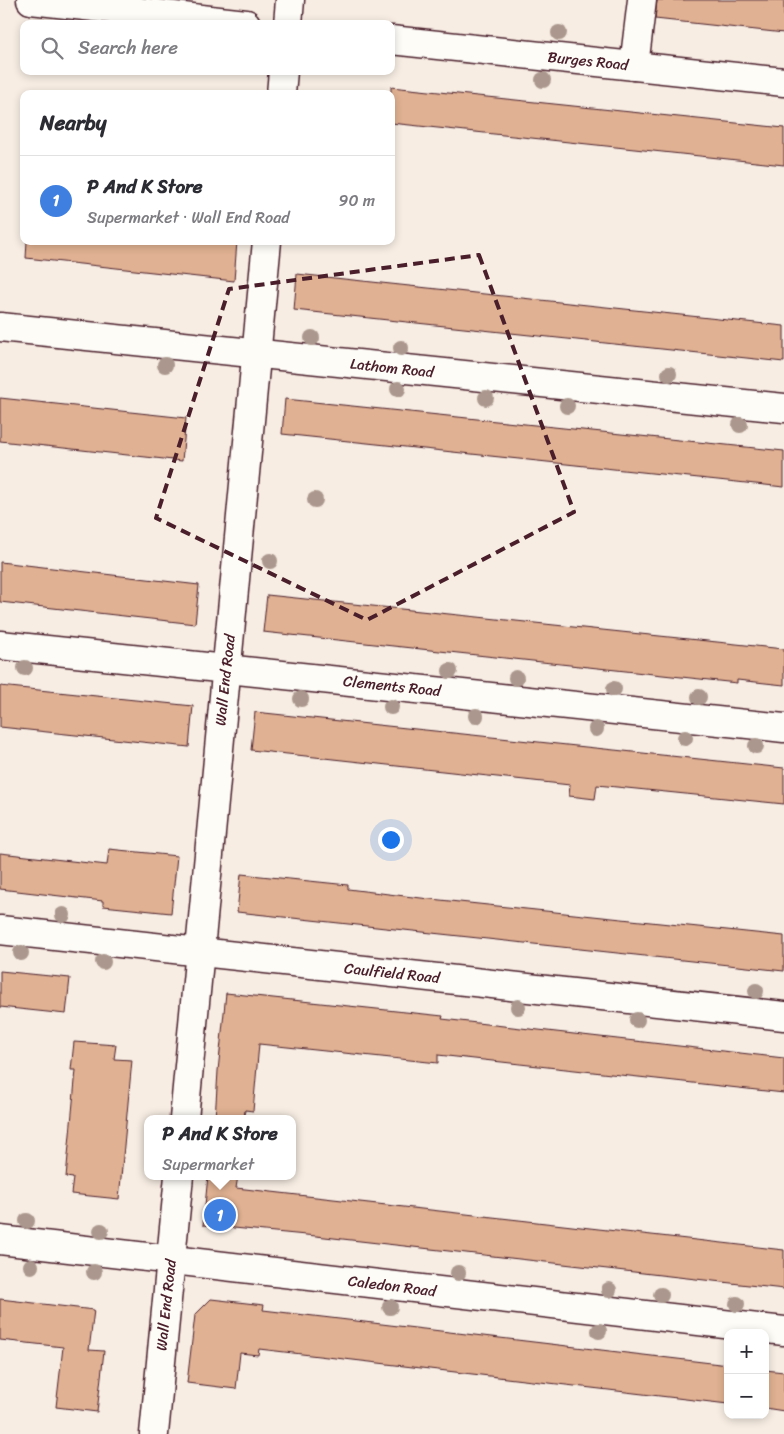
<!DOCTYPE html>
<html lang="en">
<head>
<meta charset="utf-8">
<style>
	body { margin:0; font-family:Sriracha,sans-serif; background:#f2f2f3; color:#2b2b33 }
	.controls { position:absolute; right:15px; bottom:15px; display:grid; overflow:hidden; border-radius:10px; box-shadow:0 2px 8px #0003 }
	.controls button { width:45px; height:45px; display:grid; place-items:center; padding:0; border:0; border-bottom:1px solid #e1e1e2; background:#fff; color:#2b2b33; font:25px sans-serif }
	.you { position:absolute; left:390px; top:839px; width:18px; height:18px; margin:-12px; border:4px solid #fff; border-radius:50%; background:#1a73e8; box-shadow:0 0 0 8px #1a73e833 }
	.badge { display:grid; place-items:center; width:32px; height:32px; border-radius:50%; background:#4a1f2b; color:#fff; font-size:16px; font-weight:700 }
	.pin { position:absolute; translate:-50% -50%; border:2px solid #fff; box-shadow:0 1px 5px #0006 }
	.popup { position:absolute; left:144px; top:1115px; width:152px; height:65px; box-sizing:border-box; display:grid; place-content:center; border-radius:10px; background:#fff; filter:drop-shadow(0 1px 4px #0005); font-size:16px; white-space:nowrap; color:#7c7c81 }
	.popup b { font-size:19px; color:#2b2b33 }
	.popup::after { content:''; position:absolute; left:50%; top:100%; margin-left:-10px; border:10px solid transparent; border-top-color:#fff }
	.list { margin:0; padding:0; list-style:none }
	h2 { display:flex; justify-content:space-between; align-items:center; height:65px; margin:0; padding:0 20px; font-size:21px }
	h2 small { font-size:16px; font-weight:400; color:#7c7c81 }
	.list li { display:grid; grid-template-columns:32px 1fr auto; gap:15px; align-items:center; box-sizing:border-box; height:90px; padding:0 20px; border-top:1px solid #e1e1e2 }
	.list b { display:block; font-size:19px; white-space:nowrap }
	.list p { margin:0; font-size:16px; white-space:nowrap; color:#7c7c81 }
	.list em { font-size:16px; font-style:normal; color:#7c7c81 }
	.icon { flex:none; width:28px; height:28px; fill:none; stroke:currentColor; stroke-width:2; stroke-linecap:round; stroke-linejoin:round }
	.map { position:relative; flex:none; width:784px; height:1434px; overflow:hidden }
	.search { position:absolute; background:#fff; box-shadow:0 2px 8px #0003; left:20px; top:20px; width:375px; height:55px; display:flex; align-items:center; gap:12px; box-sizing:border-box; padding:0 18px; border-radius:10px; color:#7c7c81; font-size:19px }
	.panel { position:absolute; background:#fff; box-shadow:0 2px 8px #0003; left:20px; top:90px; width:375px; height:155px; border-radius:10px }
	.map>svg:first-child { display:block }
	.building { fill:#e0b192; stroke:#4a1f2b }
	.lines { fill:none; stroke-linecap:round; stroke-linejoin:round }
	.street-casing { stroke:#4a1f2b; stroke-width:31 }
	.street { stroke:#fdfcf7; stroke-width:28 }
	.tree { fill:#ab978d }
	.marked { fill:none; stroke:#4a1f2b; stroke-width:4; stroke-dasharray:10 6; stroke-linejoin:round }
	.labels { text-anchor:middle; stroke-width:4; stroke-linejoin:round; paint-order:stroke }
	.street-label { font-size:15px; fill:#4a1f2b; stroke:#fdfcf7 }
</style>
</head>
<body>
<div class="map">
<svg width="784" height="1434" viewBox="0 0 784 1434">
	<rect width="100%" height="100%" fill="#f7ede3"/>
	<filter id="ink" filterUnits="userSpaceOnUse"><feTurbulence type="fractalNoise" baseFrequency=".02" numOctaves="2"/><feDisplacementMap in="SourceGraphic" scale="10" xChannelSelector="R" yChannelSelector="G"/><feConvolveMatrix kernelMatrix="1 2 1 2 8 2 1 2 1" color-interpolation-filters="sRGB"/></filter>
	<g filter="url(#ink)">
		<g class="building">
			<path d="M657,0H784V33L655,19Z"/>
			<path d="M391,87L784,128V165L391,123Z"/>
			<path d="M27,241H237L234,281L26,258Z"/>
			<path d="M297,274L784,326V362L294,310Z"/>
			<path d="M0,398L186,418L182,461L0,441Z"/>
			<path d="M285,399L784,451V487L282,434Z"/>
			<path d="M0,562L199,585L195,624L0,602Z"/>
			<path d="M267,595L784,649V685L737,680V683L263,632Z"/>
			<path d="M0,686L193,706L189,747L0,727Z"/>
			<path d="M255,712L784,768V804L597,785L595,799L569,796L570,785L251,750Z"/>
			<path d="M109,849L177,856L171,913L103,906V901L0,889V853L107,865Z"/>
			<path d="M241,874L348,885V889L421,898L784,936V971L237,912Z"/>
			<path d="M0,971L70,978L66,1014L0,1007Z"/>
			<path d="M226,993L443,1016L442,1019L784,1058V1093L438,1055V1063L259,1044L253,1111L245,1110L244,1119H215L218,1071Z"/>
			<path d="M74,1042L116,1045L114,1059L132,1060L119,1199L71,1194L73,1178L66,1177L76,1070H71Z"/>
			<path d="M208,1176H238L236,1188L784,1250V1289L316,1236L203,1225Z"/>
			<path d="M0,1299L94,1310L89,1350L104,1351L97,1412L56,1407L63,1347L0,1340Z"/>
			<path d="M211,1299L264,1305L263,1310L728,1365V1404L259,1349L258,1355L240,1353L236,1389L187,1383L195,1315Z"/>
			<path d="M765,1370L784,1372V1411L765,1408Z"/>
		</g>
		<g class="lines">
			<defs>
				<g id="street">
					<path d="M31,0L246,24"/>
					<path d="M288,24L290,0"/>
					<path d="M391,40L784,82"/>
					<path d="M634,66L642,0"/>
					<path d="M281,94L283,71"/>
					<path d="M0,327L784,408"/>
					<path d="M0,645L784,728"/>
					<path d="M0,930L784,1016"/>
					<path d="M184,1119L267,241"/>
					<path d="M0,1240L784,1331"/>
					<path d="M154,1434L179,1176"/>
				</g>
			</defs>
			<use href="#street" class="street-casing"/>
			<use href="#street" class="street"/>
		</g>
		<g class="tree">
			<circle cx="559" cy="33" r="8"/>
			<circle cx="543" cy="80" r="8"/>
			<circle cx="312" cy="338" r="8"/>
			<circle cx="401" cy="348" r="8"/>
			<circle cx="165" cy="365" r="8"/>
			<circle cx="669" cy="374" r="8"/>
			<circle cx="398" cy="389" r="8"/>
			<circle cx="486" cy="398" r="8"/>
			<circle cx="567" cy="406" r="8"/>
			<circle cx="740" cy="425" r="8"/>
			<circle cx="315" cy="500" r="8"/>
			<circle cx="270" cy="561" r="8"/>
			<circle cx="25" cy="668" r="8"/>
			<circle cx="450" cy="671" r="8"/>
			<circle cx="516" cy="678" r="8"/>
			<circle cx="614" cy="689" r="8"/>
			<circle cx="699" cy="697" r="8"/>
			<circle cx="301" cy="699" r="8"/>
			<circle cx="391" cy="707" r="8"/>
			<circle cx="476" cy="716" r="8"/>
			<circle cx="596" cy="729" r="8"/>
			<circle cx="685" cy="738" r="8"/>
			<circle cx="756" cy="746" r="8"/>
			<circle cx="63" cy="915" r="8"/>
			<circle cx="21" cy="953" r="8"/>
			<circle cx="103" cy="962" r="8"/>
			<circle cx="756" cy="991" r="8"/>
			<circle cx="518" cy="1007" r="8"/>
			<circle cx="637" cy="1020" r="8"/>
			<circle cx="27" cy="1221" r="8"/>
			<circle cx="101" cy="1231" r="8"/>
			<circle cx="31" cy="1266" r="8"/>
			<circle cx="94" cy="1272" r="8"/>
			<circle cx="458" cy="1273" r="8"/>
			<circle cx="609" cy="1290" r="8"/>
			<circle cx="661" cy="1295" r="8"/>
			<circle cx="737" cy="1304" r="8"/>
			<circle cx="390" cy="1307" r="8"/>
			<circle cx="599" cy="1331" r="8"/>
		</g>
	</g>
	<path class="marked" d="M479,255L574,512L367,620L156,518L229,289Z"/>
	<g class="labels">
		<g class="street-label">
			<text transform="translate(588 61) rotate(6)" y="5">Burges Road</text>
			<text transform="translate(392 368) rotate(6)" y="5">Lathom Road</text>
			<text transform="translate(225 680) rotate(-84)" y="5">Wall End Road</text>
			<text transform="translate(392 686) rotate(6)" y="5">Clements Road</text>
			<text transform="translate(392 973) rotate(6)" y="5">Caulfield Road</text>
			<text transform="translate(392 1286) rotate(7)" y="5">Caledon Road</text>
			<text transform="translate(166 1305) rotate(-84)" y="5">Wall End Road</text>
		</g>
	</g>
</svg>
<div class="controls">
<button>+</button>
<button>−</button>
</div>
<div class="you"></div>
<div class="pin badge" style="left:220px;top:1215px;background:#3f7fe0">1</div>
<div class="popup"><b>P And K Store</b>Supermarket</div>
<div class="search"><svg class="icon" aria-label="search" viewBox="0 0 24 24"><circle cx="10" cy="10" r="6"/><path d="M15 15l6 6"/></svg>Search here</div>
<section class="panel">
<h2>Nearby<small></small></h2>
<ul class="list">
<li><span class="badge" style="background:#3f7fe0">1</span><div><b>P And K Store</b><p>Supermarket · Wall End Road</p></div><em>90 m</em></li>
</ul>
</section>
</div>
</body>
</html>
